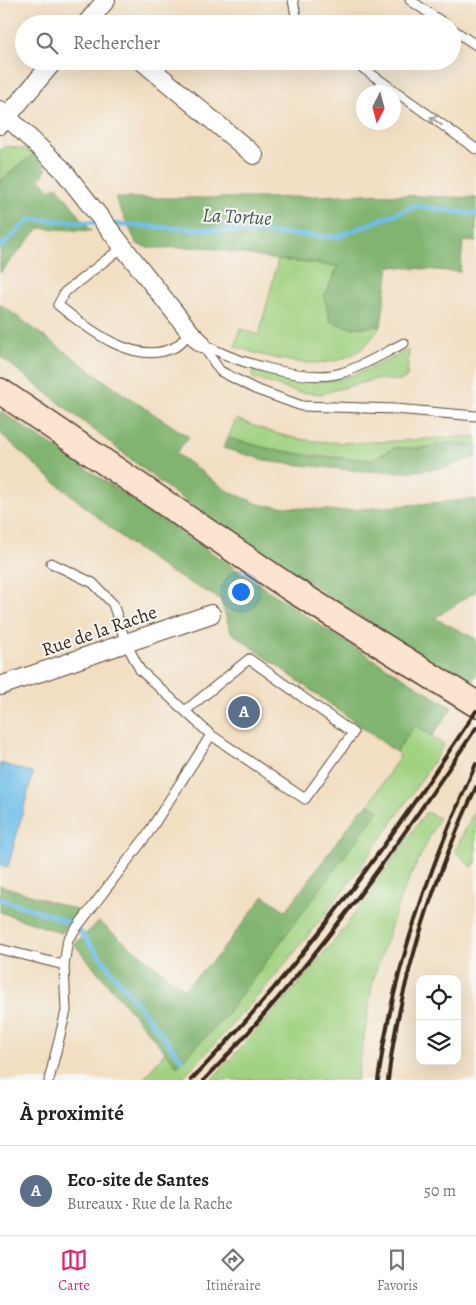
<!DOCTYPE html>
<html lang="fr">
<head>
<meta charset="utf-8">
<style>
	body { margin:0; font-family:Alegreya,serif; background:#f2f2f2; color:#222 }
	.controls { position:absolute; right:15px; bottom:15px; display:grid; overflow:hidden; border-radius:10px; box-shadow:0 5px 20px #0002 }
	.controls button { width:45px; height:45px; display:grid; place-items:center; padding:0; border:0; border-bottom:1px solid #e0e0e0; background:#fff; color:#222; font:25px sans-serif }
	.compass { position:absolute; left:356px; top:85px; width:45px; height:45px; border-radius:50%; background:#fff; box-shadow:0 5px 20px #0002; rotate:186deg }
	.you { position:absolute; left:240px; top:591px; width:18px; height:18px; margin:-12px; border:4px solid #fff; border-radius:50%; background:#1a73e8; box-shadow:0 0 0 8px #1a73e833 }
	.badge { display:grid; place-items:center; width:32px; height:32px; border-radius:50%; background:#db2777; color:#fff; font-size:16px; font-weight:700 }
	.pin { position:absolute; translate:-50% -50%; border:2px solid #fff; box-shadow:0 1px 5px #0006 }
	.list { margin:0; padding:0; list-style:none }
	h2 { display:flex; justify-content:space-between; align-items:center; height:65px; margin:0; padding:0 20px; font-size:21px }
	h2 small { font-size:16px; font-weight:400; color:#767676 }
	.list li { display:grid; grid-template-columns:32px 1fr auto; gap:15px; align-items:center; box-sizing:border-box; height:90px; padding:0 20px; border-top:1px solid #e0e0e0 }
	.list b { display:block; font-size:19px; white-space:nowrap }
	.list p { margin:0; font-size:16px; white-space:nowrap; color:#767676 }
	.list em { font-size:16px; font-style:normal; color:#767676 }
	.icon { flex:none; width:28px; height:28px; fill:none; stroke:currentColor; stroke-width:2; stroke-linecap:round; stroke-linejoin:round }
	.map { position:relative; flex:none; width:476px; height:1080px; overflow:hidden }
	.search { position:absolute; background:#fff; box-shadow:0 5px 20px #0002; left:15px; right:15px; top:15px; height:55px; display:flex; align-items:center; gap:12px; box-sizing:border-box; padding:0 18px; border-radius:28px; color:#767676; font-size:19px }
	.sheet { height:155px; background:#fff }
	nav { display:flex; justify-content:space-around; align-items:center; box-sizing:border-box; height:70px; border-top:1px solid #e0e0e0; background:#fff; font-size:14px; color:#767676 }
	nav a { display:grid; justify-items:center; gap:2px }
	nav .on { color:#db2777 }
	.map>svg:first-child { display:block }
	.green { fill:#a1d281; stroke:#6e7e50 }
	.forest { fill:#80b46f; stroke:#5e6f46 }
	.water { fill:#6ebee9; stroke:#547484 }
	.lines { fill:none; stroke-linecap:round; stroke-linejoin:round }
	.stream { stroke:#6ebee9; stroke-width:5 }
	.lane-casing { stroke:#564536; stroke-width:11 }
	.street-casing { stroke:#564536; stroke-width:20 }
	.secondary-casing { stroke:#564536; stroke-width:28 }
	.lane { stroke:#fff; stroke-width:9 }
	.street { stroke:#fff; stroke-width:18 }
	.secondary { stroke:#fde4d1; stroke-width:25 }
	.rail { stroke:#3b2a1e; stroke-width:4 }
	.oneway { stroke:#a79f9a }
	.labels { text-anchor:middle; stroke-width:4; stroke-linejoin:round; paint-order:stroke }
	.street-label { font-size:19px; fill:#3b2a1e; stroke:#f6f6f2 }
	.water-label { font-size:20px; font-style:italic; fill:#4a565b; stroke:#f6f6f2 }
</style>
</head>
<body>
<div class="map">
<svg width="476" height="1080" viewBox="0 0 476 1080">
	<rect width="100%" height="100%" fill="#f6f6f2"/>
	<filter id="ink" filterUnits="userSpaceOnUse"><feTurbulence type="fractalNoise" baseFrequency=".02" numOctaves="2"/><feDisplacementMap in="SourceGraphic" scale="10" xChannelSelector="R" yChannelSelector="G"/><feConvolveMatrix kernelMatrix="1 2 1 2 8 2 1 2 1" color-interpolation-filters="sRGB"/></filter>
	<filter id="wash" filterUnits="userSpaceOnUse"><feTurbulence type="fractalNoise" baseFrequency=".0096" numOctaves="4" result="noise"/><feDisplacementMap in="SourceGraphic" scale="20" xChannelSelector="R" yChannelSelector="G"/><feGaussianBlur stdDeviation="1.12" result="paint"/><feColorMatrix in="noise" values="0 0 0 0 0 0 0 0 0 0 0 0 0 0 0 0 0 1.4 0 .05"/><feComposite in="paint" operator="in"/></filter>
	<g filter="url(#wash)">
		<rect width="100%" height="100%" fill="#f2dec1"/>
		<g class="green">
			<path d="M6,146L24,149L34,154L2,179L0,184V150Z"/>
			<path d="M278,260L338,266L324,297L350,328L381,326C374,335 367,346 357,352C320,374 273,358 235,347L240,329L259,335Z"/>
			<path d="M409,350L407,377L400,381L376,379L320,394L297,392L253,378L252,372C270,373 288,379 306,381C345,384 375,366 409,350Z"/>
			<path d="M236,419C257,427 278,435 299,439C357,448 418,437 476,437V445L447,443L423,448H395L371,460L313,456L270,449L228,438Z"/>
			<path d="M415,725L444,745C367,865 280,979 180,1080H143L165,1052L177,1065L223,1019L378,810L369,804L400,756L396,752Z"/>
			<path d="M476,807V863L471,867L455,851Z"/>
			<path d="M426,812L439,818L401,896L373,980L357,1080H211L291,993L342,931Z"/>
		</g>
		<g class="forest">
			<path d="M34,154L47,169L40,179L50,190L57,186L91,231L39,228L0,273V184L2,179Z"/>
			<path d="M367,194L476,198V242L463,241L460,272L389,266L381,326L350,328L330,321L324,297L338,266L278,260L204,247L148,248L137,244L115,198H270Z"/>
			<path d="M0,304L116,389L189,437L176,453L226,490L261,505L340,511L476,499V591L435,618L476,639V675L469,685L389,636L174,493L0,356Z"/>
			<path d="M0,411L333,634L452,708L432,736L415,725L396,752L231,632L220,599L168,571L130,544L43,472L0,433Z"/>
			<path d="M228,438L270,449L313,456L371,460L395,448H423L447,443L476,445V457L447,467L410,472L362,471L272,462L223,448Z"/>
			<path d="M369,804L379,810L223,1019L177,1066L74,944L99,922L184,989L219,954L264,896L286,911L359,812Z"/>
			<path d="M0,885L79,911L61,933L0,912Z"/>
		</g>
		<path class="water" d="M0,763L33,773L8,867L0,865Z"/>
		<g class="lines">
			<g class="stream">
				<path d="M111,224L337,237L415,206L476,214"/>
				<path d="M0,247L31,219L100,223"/>
				<path d="M0,899L56,917L77,928L181,1059"/>
			</g>
		</g>
	</g>
	<g filter="url(#ink)">
		<g class="lines">
			<defs>
				<g id="lane">
					<path d="M293,0L297,21L300,24"/>
					<path d="M410,0L445,24"/>
					<path d="M452,29L476,45"/>
					<path d="M353,61L476,149"/>
					<path d="M124,246L65,292L58,305C87,328 133,366 173,348C179,346 185,337 190,332"/>
					<path d="M201,343L220,371L255,389L302,406L395,409L476,416"/>
					<path d="M204,344C234,362 306,383 341,373C364,366 384,353 404,343"/>
					<path d="M51,563L93,583L113,604L126,643L140,670L211,735L305,799L353,733L249,659L185,711"/>
					<path d="M0,949L64,965L66,1011L49,1080"/>
					<path d="M64,965L68,939L147,835L211,735"/>
				</g>
				<g id="street">
					<path d="M86,24L106,0"/>
					<path d="M142,61L254,155"/>
					<path d="M0,110L62,169L190,332L201,343"/>
					<path d="M0,125L54,61"/>
					<path d="M0,686L211,614"/>
				</g>
				<path id="secondary" d="M0,391L290,588L476,704"/>
			</defs>
			<use href="#lane" class="lane-casing"/>
			<use href="#street" class="street-casing"/>
			<use href="#secondary" class="secondary-casing"/>
			<use href="#lane" class="lane"/>
			<use href="#street" class="street"/>
			<use href="#secondary" class="secondary"/>
			<g class="rail">
				<path d="M191,1080C300,968 390,841 476,711"/>
				<path d="M204,1080C308,973 394,851 476,728"/>
				<path d="M378,1080C393,968 430,866 476,764"/>
				<path d="M388,1080C400,978 433,881 476,787"/>
			</g>
		</g>
		<defs><path id="oneway-shaft" d="M-6 0H5M1.5-3L5.5 0L1.5 3" fill="none" stroke-width="1.6" stroke-linecap="round" stroke-linejoin="round" transform="scale(1.25)"/></defs>
		<use class="oneway" href="#oneway-shaft" transform="translate(436 121) rotate(-144)"/>
	</g>
	<g class="labels">
		<g class="street-label">
			<text transform="translate(99 630) rotate(-19)" y="7">Rue de la Rache</text>
		</g>
		<g class="water-label">
			<text transform="translate(237 216) rotate(3)" y="7">La Tortue</text>
		</g>
	</g>
</svg>
<div class="controls">
<button><svg class="icon" aria-label="locate" viewBox="0 0 24 24"><circle cx="12" cy="12" r="6"/><path d="M12 2v4M12 18v4M2 12h4M18 12h4"/></svg></button>
<button><svg class="icon" aria-label="layers" viewBox="0 0 24 24"><path d="M12 4l9 5-9 5-9-5zM3 14l9 5 9-5"/></svg></button>
</div>
<svg class="compass" viewBox="-18 -18 36 36"><path d="M0-13l5 13h-10z" fill="#e53935"/><path d="M0 13l5-13h-10z" fill="#767676"/></svg>
<div class="you"></div>
<div class="pin badge" style="left:244px;top:712px;background:#5c6f8a">A</div>
<div class="search"><svg class="icon" aria-label="search" viewBox="0 0 24 24"><circle cx="10" cy="10" r="6"/><path d="M15 15l6 6"/></svg>Rechercher</div>
</div>
<section class="sheet">
<h2>À proximité<small></small></h2>
<ul class="list">
<li><span class="badge" style="background:#5c6f8a">A</span><div><b>Eco-site de Santes</b><p>Bureaux · Rue de la Rache</p></div><em>50 m</em></li>
</ul>
</section>
<nav>
<a class="on"><svg class="icon" aria-label="map" viewBox="0 0 24 24"><path d="M3 6l6-2 6 2 6-2v14l-6 2-6-2-6 2zM9 4v14M15 6v14"/></svg>Carte</a>
<a><svg class="icon" aria-label="directions" viewBox="0 0 24 24"><path d="M12 3l9 9-9 9-9-9zM9 14v-3h6M13 9l2 2-2 2"/></svg>Itinéraire</a>
<a><svg class="icon" aria-label="saved" viewBox="0 0 24 24"><path d="M7 4h10v16l-5-4-5 4z"/></svg>Favoris</a>
</nav>
</body>
</html>
